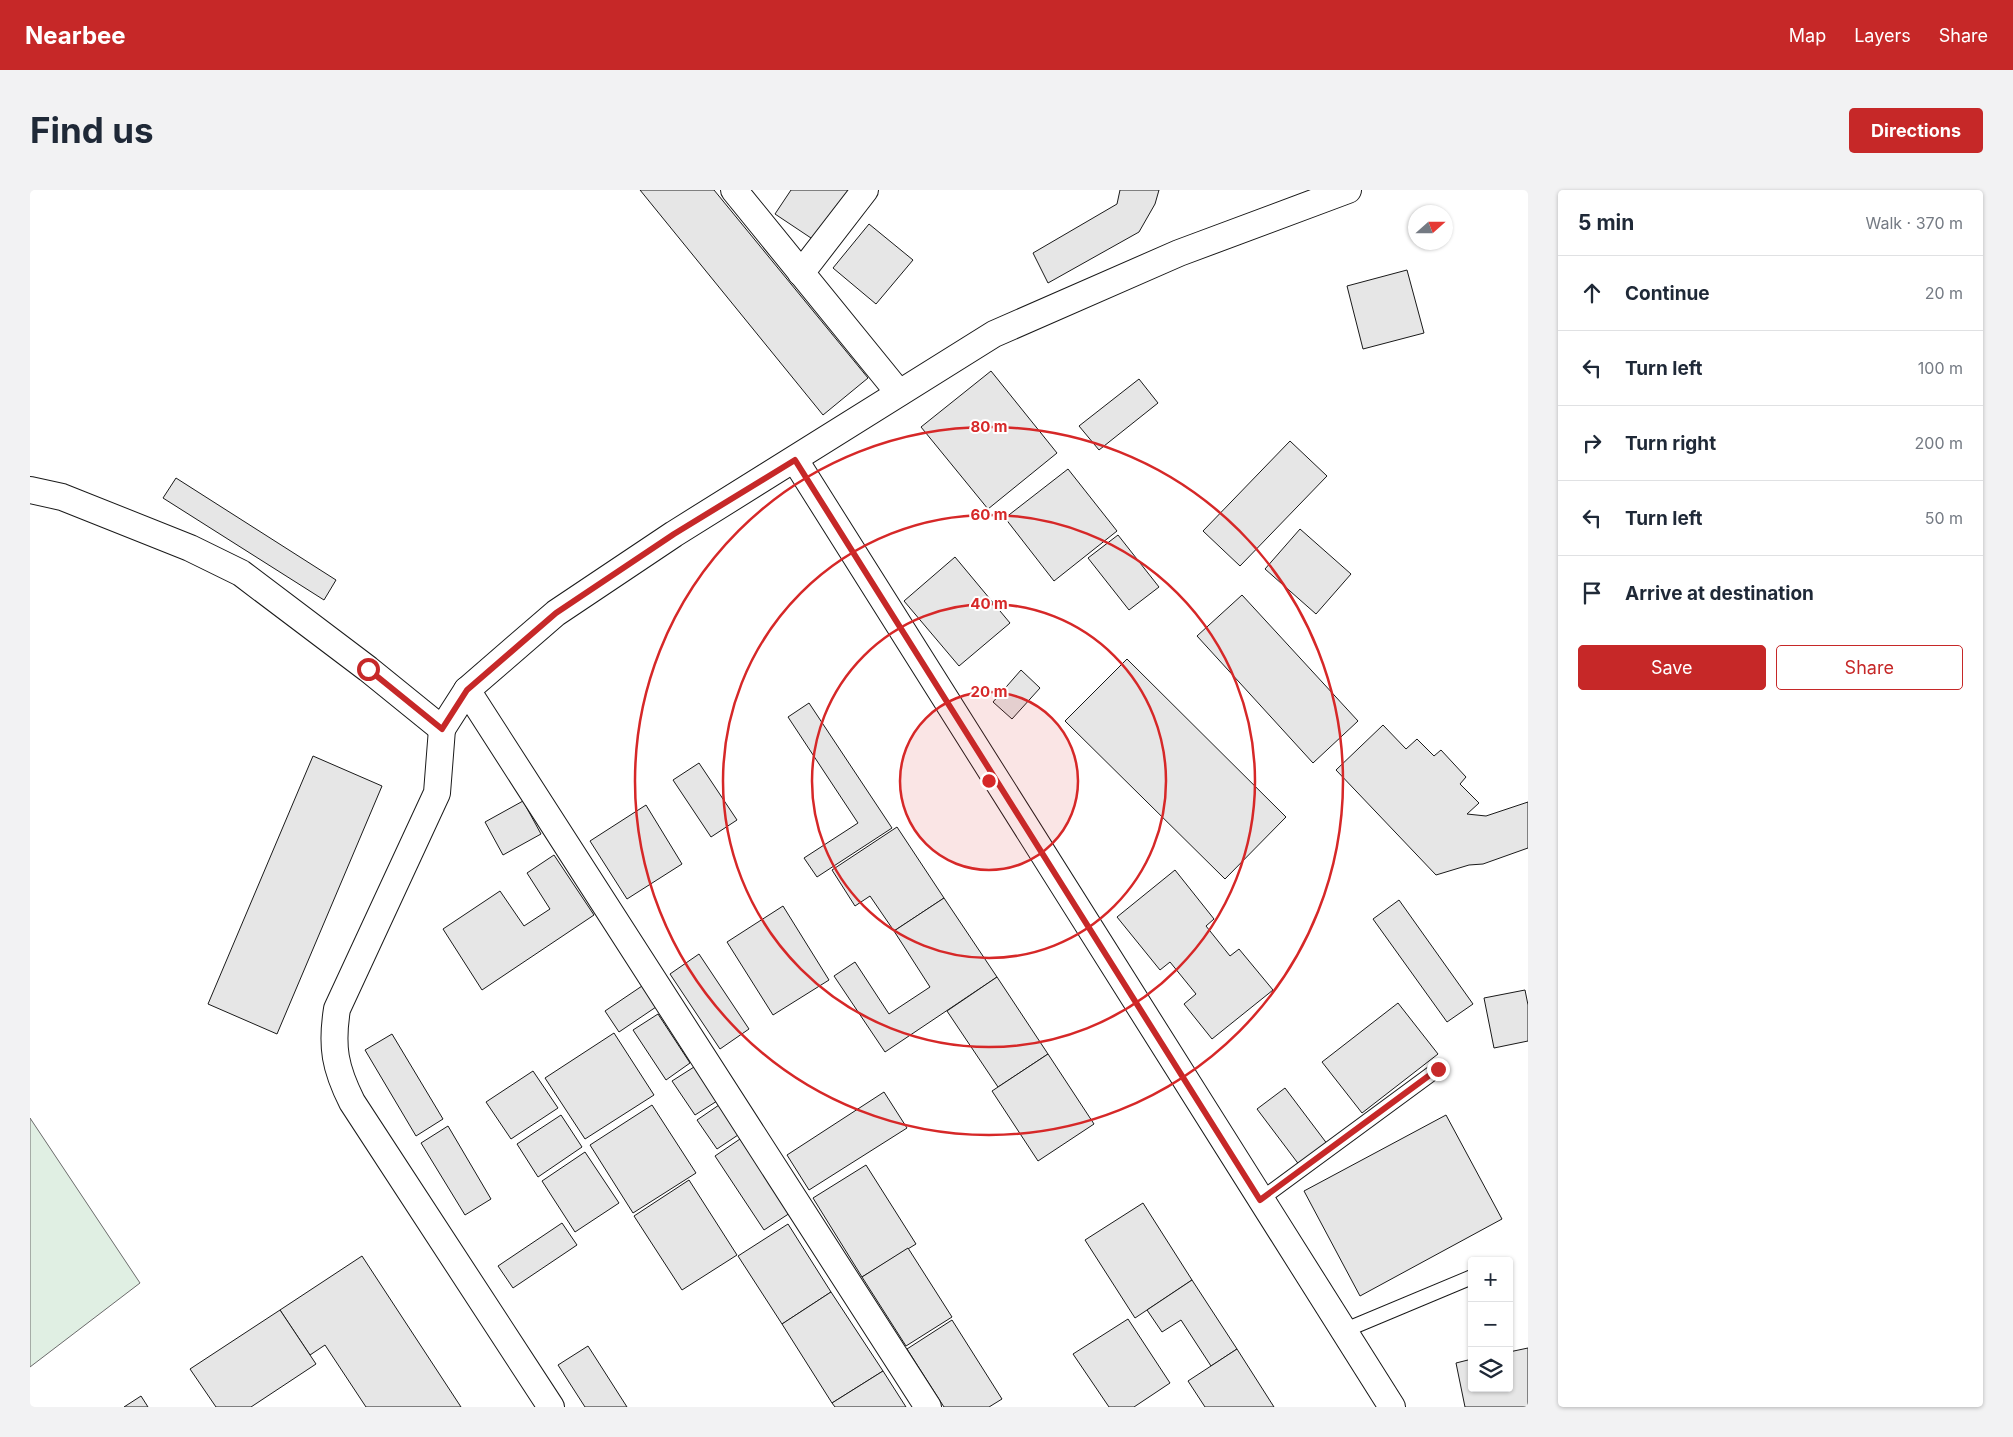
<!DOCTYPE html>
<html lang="en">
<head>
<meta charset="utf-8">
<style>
	body { margin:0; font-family:Inter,sans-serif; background:#f2f2f3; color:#1f2937 }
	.controls { position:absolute; right:15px; bottom:15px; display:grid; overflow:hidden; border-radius:5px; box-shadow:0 1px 4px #0004 }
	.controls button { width:45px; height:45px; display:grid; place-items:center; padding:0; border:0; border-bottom:1px solid #e0e1e3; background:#fff; color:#1f2937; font:25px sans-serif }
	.compass { position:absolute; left:1378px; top:15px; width:45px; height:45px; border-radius:50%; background:#fff; box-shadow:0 1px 4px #0004; rotate:69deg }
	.stop { position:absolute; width:15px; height:15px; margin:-11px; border:4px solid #c62828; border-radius:50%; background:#fff }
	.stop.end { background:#c62828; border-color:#fff; box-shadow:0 1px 5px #0008 }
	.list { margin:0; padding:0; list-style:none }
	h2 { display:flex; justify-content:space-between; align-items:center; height:65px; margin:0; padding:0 20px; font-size:21px }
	h2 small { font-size:16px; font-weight:400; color:#747a83 }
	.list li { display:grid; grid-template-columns:32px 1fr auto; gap:15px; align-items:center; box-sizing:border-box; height:75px; padding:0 20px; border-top:1px solid #e0e1e3 }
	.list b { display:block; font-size:19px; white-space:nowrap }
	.list em { font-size:16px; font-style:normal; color:#747a83 }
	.actions { display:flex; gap:10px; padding:15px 20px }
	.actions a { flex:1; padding:11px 0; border:1px solid #c62828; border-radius:5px; text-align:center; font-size:18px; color:#c62828 }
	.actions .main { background:#c62828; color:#fff }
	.icon { flex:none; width:28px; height:28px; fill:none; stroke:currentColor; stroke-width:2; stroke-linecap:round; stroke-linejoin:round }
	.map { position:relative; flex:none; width:1498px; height:1217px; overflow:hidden; border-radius:5px }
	header { display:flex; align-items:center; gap:30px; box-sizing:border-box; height:70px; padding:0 25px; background:#c62828; color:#fff }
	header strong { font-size:24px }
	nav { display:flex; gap:28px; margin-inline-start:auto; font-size:18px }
	.intro { display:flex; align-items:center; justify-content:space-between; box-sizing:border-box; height:120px; padding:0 30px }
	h1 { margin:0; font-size:35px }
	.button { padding:12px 22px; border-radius:5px; background:#c62828; color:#fff; font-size:18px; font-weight:700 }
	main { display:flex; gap:30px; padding:0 30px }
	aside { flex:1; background:#fff; border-radius:5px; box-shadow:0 1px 4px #0004 }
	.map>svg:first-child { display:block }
	.green { fill:#e0efe3; stroke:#6a6a6a }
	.building { fill:#e6e6e6; stroke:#1a1a1a }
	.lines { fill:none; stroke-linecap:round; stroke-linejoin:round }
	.lane-casing { stroke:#1a1a1a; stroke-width:16 }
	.street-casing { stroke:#1a1a1a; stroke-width:28 }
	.lane { stroke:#fff; stroke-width:14 }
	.street { stroke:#fff; stroke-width:26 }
	.route { stroke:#c62828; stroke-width:6 }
	.ring { fill:none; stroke:#d62828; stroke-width:2.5 }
	.centre { fill:#d62828; stroke:#fff; stroke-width:2.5 }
	.ring-label { font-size:15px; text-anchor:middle; font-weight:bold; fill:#d62828; stroke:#fff; stroke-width:4; stroke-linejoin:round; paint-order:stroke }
</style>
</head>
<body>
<header>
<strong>Nearbee</strong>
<nav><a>Map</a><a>Layers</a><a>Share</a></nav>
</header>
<div class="intro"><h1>Find us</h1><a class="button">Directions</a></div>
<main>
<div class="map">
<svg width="1498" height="1217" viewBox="0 0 1498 1217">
	<rect width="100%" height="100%" fill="#fff"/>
	<path class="green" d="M0,928L110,1093L0,1177Z"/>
	<g class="building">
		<path d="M610,0H684L838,188L793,225Z"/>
		<path d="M761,0H820L784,50L745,24Z"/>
		<path d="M1090,0H1129L1125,14L1109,42L1018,93L1003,63L1087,14Z"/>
		<path d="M839,34L883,70L846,114L803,78Z"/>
		<path d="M1377,80L1394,143L1333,159L1317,96Z"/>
		<path d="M961,181L1027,263L958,319L891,237Z"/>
		<path d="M1109,189L1128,213L1069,260L1049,236Z"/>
		<path d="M1260,251L1297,286L1210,376L1173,341Z"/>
		<path d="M1038,279L1087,341L1024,391L975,328Z"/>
		<path d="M146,288L306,390L294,410L133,308Z"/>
		<path d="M1270,339L1321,384L1286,424L1235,379Z"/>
		<path d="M1088,345L1129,397L1099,420L1058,368Z"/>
		<path d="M925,367L980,433L929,476L874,411Z"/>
		<path d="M1212,405L1328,531L1283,573L1167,446Z"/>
		<path d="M1097,469L1256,627L1195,689L1035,531Z"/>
		<path d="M991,480L1010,498L982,529L963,512Z"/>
		<path d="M779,513L862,638L787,687L774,668L828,633L758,527Z"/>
		<path d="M1353,535L1376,559L1387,549L1404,566L1411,560L1436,587L1430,594L1449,613L1437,624L1456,626L1498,612V658L1453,674L1439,675L1406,685L1306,580Z"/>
		<path d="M283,566L352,596L247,844L178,814Z"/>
		<path d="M669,573L707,630L681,647L643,590Z"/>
		<path d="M493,611L511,644L473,665L455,632Z"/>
		<path d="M616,615L652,674L597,709L560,651Z"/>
		<path d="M867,637L914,708L864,741L840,706L825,716L802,680Z"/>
		<path d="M524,665L564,725L452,800L413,739L470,701L494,736L520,719L497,683Z"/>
		<path d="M1145,680L1184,729L1176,736L1200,766L1209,759L1243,800L1182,849L1154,814L1166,804L1140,772L1130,780L1087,727Z"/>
		<path d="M914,708L967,787L855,862L804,786L825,772L859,824L900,797L864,741Z"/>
		<path d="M1369,710L1443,814L1417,832L1343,729Z"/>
		<path d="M753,716L799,790L743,825L697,752Z"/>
		<path d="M669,764L719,839L690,859L640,784Z"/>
		<path d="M967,787L1018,864L968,897L917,821Z"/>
		<path d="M612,796L626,817L589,842L575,821Z"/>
		<path d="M1495,800L1498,815V851L1464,858L1454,808Z"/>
		<path d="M1368,813L1408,864L1332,923L1292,872Z"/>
		<path d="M628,824L660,873L636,890L603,840Z"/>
		<path d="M584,843L624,905L555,949L515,888Z"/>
		<path d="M362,844L413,929L386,946L335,860Z"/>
		<path d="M1018,864L1064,934L1008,971L962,901Z"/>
		<path d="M664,877L687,911L665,925L642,891Z"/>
		<path d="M503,881L528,918L481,949L456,912Z"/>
		<path d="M1255,898L1298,955L1270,976L1227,919Z"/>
		<path d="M854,902L877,938L779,1000L757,965Z"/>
		<path d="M622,915L666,983L603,1023L560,955Z"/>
		<path d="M689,915L708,945L687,959L667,930Z"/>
		<path d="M531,925L552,957L508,987L487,954Z"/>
		<path d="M1416,925L1472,1029L1330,1106L1274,1001Z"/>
		<path d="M418,936L461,1009L435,1025L391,953Z"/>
		<path d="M710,949L760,1023L734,1040L685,966Z"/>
		<path d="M555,962L589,1013L545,1042L512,991Z"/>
		<path d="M836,975L886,1054L832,1087L783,1008Z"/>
		<path d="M659,990L707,1065L652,1100L604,1026Z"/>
		<path d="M1113,1013L1162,1090L1105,1128L1055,1050Z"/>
		<path d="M532,1033L547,1055L483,1098L468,1076Z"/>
		<path d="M758,1034L801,1102L752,1134L708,1066Z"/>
		<path d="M878,1058L922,1127L876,1156L832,1087Z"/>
		<path d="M332,1066L431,1217H336L295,1155L280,1165L250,1120Z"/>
		<path d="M1162,1090L1207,1159L1181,1176L1151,1130L1132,1142L1117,1120Z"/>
		<path d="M801,1102L853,1181L802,1213L752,1134Z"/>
		<path d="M250,1120L286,1174L221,1217H186L160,1179Z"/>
		<path d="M1098,1129L1140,1193L1104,1217H1079L1043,1164Z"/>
		<path d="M922,1130L972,1209L959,1217H914L877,1159Z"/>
		<path d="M558,1156L597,1217H555L528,1175Z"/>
		<path d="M1498,1158V1217H1435L1426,1173L1442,1169V1198H1479V1162Z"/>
		<path d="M1207,1159L1244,1217H1175L1158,1191Z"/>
		<path d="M853,1181L876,1217H805L802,1213Z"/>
		<path d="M111,1206L118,1217H94Z"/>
	</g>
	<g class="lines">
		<defs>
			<g id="lane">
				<path d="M1230,1010L1408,879"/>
				<path d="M1313,1141L1442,1087"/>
			</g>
			<g id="street">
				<path d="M704,0L869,203"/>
				<path d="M771,83L835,0"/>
				<path d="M765,270L1362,1217"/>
				<path d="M0,300L32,307L160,358L211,383L338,479L412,539L437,500L526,423L644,344L964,144L1149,63L1318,0"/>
				<path d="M437,500L898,1217"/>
				<path d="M412,539L407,603L307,819C301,857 305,878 322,912L521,1217"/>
			</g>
		</defs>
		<use href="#lane" class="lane-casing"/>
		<use href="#street" class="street-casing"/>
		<use href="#lane" class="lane"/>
		<use href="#street" class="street"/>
	</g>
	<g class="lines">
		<path class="route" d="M338,479L412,539L437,500L526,423L644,344L765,270L1230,1010L1408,879"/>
	</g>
	<circle cx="959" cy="591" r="89" fill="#d62828" fill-opacity=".12"/>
	<g class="ring">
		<circle cx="959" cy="591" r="89"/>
		<circle cx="959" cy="591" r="177"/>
		<circle cx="959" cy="591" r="266"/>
		<circle cx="959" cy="591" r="354"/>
	</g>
	<circle cx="959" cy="591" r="8" class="centre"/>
	<g class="ring-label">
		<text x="959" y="242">80 m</text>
		<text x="959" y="330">60 m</text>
		<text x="959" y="419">40 m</text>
		<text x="959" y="507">20 m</text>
	</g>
</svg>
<div class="controls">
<button>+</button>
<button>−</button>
<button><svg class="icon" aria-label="layers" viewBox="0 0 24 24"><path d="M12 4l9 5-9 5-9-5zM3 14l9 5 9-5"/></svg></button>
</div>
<svg class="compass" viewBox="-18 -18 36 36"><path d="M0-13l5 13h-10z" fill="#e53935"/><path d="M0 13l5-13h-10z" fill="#747a83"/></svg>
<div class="stop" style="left:338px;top:479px"></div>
<div class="stop end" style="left:1408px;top:879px"></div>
</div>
<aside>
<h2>5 min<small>Walk · 370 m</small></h2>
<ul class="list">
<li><svg class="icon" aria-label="ahead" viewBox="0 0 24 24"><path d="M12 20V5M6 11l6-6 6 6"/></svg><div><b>Continue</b></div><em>20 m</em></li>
<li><svg class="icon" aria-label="left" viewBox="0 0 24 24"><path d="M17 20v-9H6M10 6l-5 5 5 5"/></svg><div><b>Turn left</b></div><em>100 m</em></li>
<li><svg class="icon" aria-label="right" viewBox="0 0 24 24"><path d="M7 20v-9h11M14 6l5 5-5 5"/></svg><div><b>Turn right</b></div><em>200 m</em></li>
<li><svg class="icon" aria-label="left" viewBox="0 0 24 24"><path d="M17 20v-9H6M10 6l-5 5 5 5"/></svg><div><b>Turn left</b></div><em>50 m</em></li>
<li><svg class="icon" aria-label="arrive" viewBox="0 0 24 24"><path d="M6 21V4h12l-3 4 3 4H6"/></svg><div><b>Arrive at destination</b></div></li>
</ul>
<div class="actions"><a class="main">Save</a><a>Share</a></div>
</aside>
</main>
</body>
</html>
